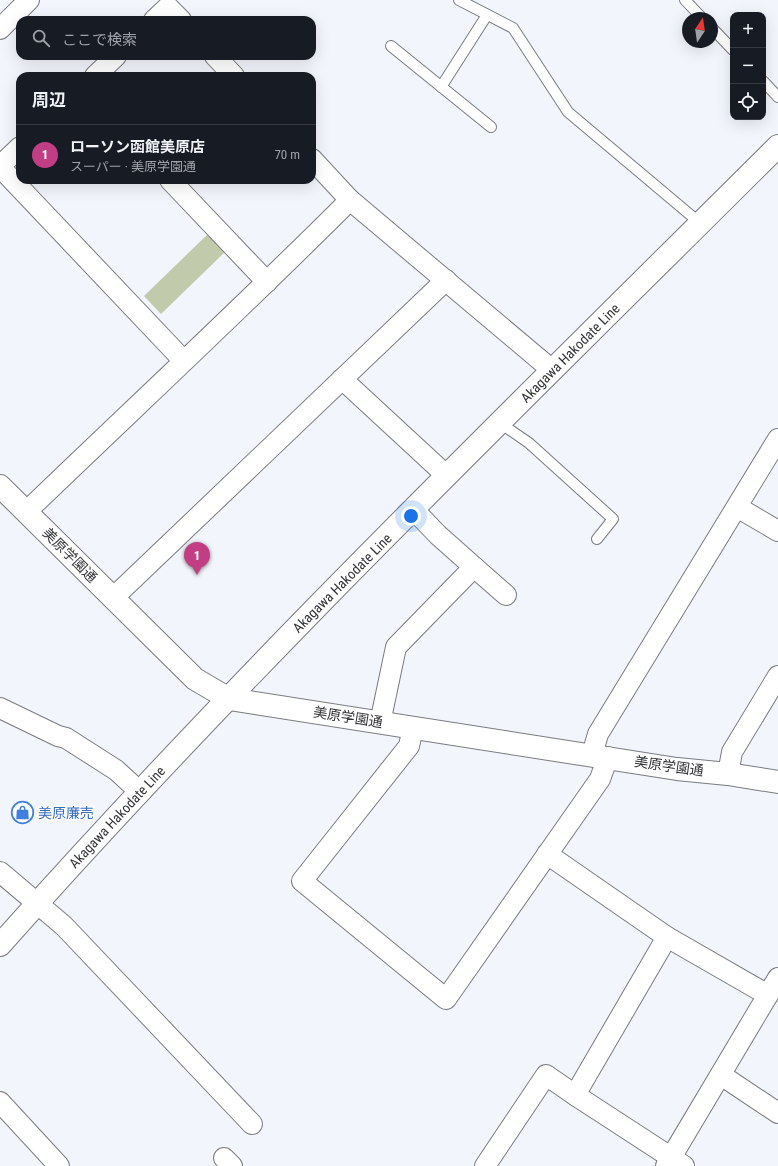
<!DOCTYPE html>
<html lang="ja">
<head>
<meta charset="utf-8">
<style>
	body { margin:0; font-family:"Roboto Condensed","Noto Sans JP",sans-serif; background:#242831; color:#f1f3f6 }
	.controls { position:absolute; right:12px; top:12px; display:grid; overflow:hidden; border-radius:8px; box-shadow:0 4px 16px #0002 }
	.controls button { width:36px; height:36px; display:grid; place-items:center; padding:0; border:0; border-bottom:1px solid #363941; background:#171b24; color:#f1f3f6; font:20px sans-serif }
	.compass { position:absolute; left:682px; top:12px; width:36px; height:36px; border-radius:50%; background:#171b24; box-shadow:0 4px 16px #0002; rotate:13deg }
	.you { position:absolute; left:411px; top:516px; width:14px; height:14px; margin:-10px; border:3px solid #fff; border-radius:50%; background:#1a73e8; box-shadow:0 0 0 6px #1a73e833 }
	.badge { display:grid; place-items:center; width:26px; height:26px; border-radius:50%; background:#c23e84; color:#fff; font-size:13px; font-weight:700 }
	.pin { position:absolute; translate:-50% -33px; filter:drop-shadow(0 1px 2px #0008) }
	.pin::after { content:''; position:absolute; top:21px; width:14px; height:12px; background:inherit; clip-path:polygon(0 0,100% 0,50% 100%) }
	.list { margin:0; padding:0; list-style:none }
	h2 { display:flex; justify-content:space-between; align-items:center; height:52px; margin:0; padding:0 16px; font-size:17px }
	h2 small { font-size:13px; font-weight:400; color:#9ea1a6 }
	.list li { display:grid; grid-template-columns:26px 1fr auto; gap:12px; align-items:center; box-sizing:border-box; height:60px; padding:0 16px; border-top:1px solid #363941 }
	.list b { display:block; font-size:15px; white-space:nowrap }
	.list p { margin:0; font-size:13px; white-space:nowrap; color:#9ea1a6 }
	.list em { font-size:13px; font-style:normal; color:#9ea1a6 }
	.icon { flex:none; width:22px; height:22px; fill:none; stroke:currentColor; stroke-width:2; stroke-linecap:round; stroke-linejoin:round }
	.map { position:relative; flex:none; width:778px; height:1166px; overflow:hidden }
	.search { position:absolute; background:#171b24; box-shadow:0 4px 16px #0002; left:16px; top:16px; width:300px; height:44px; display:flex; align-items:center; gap:10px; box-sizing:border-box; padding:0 14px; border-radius:12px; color:#9ea1a6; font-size:15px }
	.panel { position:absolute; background:#171b24; box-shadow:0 4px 16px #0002; left:16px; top:72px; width:300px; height:112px; border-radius:12px }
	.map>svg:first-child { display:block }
	.green { fill:#c1caab }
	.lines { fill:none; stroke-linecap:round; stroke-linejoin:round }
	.service-casing { stroke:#797b81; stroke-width:12 }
	.minor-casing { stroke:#797b81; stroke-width:22 }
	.tertiary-casing { stroke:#797b81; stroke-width:24 }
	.secondary-casing { stroke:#797b81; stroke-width:24 }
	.service { stroke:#fff; stroke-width:10 }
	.minor { stroke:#fff; stroke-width:20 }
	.tertiary { stroke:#fff; stroke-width:22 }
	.secondary { stroke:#fff; stroke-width:22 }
	.labels { text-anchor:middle; stroke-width:3; stroke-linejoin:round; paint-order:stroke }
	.street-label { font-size:14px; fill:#323335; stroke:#fff }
	.shop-label { font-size:14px; fill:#366cbe; stroke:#fff; text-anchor:start }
</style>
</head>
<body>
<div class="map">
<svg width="778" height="1166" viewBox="0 0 778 1166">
	<rect width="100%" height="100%" fill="#f2f5fb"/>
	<path class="green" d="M209,233L226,251L161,314L144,296Z"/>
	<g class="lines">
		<defs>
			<g id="service">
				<path d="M459,0L513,28L568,112L700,223"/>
				<path d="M685,0L702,18"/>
				<path d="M712,28L733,50"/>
				<path d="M391,46L491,127"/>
				<path d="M763,81L778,97"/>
				<path d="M441,87L487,15"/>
				<path d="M500,423L529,443L613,519L597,539"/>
			</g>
			<g id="minor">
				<path d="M154,20L168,7L181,20"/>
				<path d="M0,29L29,0"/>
				<path d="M215,56L234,76"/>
				<path d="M95,76L116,56"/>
				<path d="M312,159L350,200L552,370"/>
				<path d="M0,166L20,147"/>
				<path d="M0,167L183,360"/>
				<path d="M170,180L267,282"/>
				<path d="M342,379L447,476"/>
				<path d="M737,507L778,531"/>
				<path d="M26,512C134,408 244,306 350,200"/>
				<path d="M474,567L506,595"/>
				<path d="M113,598L446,280"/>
				<path d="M0,708L58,736L66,738L116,770L140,792"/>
				<path d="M380,723L396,647L474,567L438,535L414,510"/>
				<path d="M413,728L409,746L302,881L446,999L600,779L608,757"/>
				<path d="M592,755L598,734L778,439"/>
				<path d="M728,774L732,752L778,676"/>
				<path d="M547,854L667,937L768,995"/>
				<path d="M0,872L64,926L252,1124"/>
				<path d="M721,1075L778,1113"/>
				<path d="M575,1095L667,937"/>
				<path d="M0,1102L59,1166"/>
				<path d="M224,1158L232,1166"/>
				<path d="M485,1166L546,1075L575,1095L684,1166"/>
				<path d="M666,1166L778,978"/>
			</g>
			<path id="tertiary" d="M0,486L195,679L229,699L677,769L728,774L778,782"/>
			<path id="secondary" d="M0,945C247,667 515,408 778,146"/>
		</defs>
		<use href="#service" class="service-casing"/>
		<use href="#minor" class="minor-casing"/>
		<use href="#tertiary" class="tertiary-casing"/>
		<use href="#secondary" class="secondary-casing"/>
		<use href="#service" class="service"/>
		<use href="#minor" class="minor"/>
		<use href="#tertiary" class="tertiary"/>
		<use href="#secondary" class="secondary"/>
	</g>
	<defs>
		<symbol id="shop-ring" viewBox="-11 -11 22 22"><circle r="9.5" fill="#fff" stroke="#3f7fe0" stroke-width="1.5"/><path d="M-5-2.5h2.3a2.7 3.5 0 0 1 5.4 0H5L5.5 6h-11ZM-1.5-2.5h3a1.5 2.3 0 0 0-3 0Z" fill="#3f7fe0"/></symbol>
	</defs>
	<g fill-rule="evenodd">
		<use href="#shop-ring" x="10" y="800" width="25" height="25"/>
	</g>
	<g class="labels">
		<g class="street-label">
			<text transform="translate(570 353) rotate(-45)" y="5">Akagawa Hakodate Line</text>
			<text transform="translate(70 555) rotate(45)" y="5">美原学園通</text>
			<text transform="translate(342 583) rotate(-45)" y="5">Akagawa Hakodate Line</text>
			<text transform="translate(348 717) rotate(9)" y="5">美原学園通</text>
			<text transform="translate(669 766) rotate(8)" y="5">美原学園通</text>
			<text transform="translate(117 817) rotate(-47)" y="5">Akagawa Hakodate Line</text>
		</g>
		<g class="shop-label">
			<text x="38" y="818">美原廉売</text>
		</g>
	</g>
</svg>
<div class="controls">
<button>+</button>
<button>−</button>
<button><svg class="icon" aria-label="locate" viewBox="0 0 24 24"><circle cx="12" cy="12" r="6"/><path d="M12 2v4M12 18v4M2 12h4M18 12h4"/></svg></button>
</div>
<svg class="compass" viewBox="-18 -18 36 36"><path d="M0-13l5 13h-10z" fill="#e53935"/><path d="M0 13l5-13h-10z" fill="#9ea1a6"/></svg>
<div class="you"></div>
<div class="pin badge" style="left:197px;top:575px">1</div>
<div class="search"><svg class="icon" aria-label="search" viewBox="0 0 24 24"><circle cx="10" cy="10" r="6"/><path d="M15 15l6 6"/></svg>ここで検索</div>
<section class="panel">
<h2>周辺<small></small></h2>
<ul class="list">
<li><span class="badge">1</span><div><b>ローソン函館美原店</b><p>スーパー · 美原学園通</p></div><em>70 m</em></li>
</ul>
</section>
</div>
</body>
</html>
